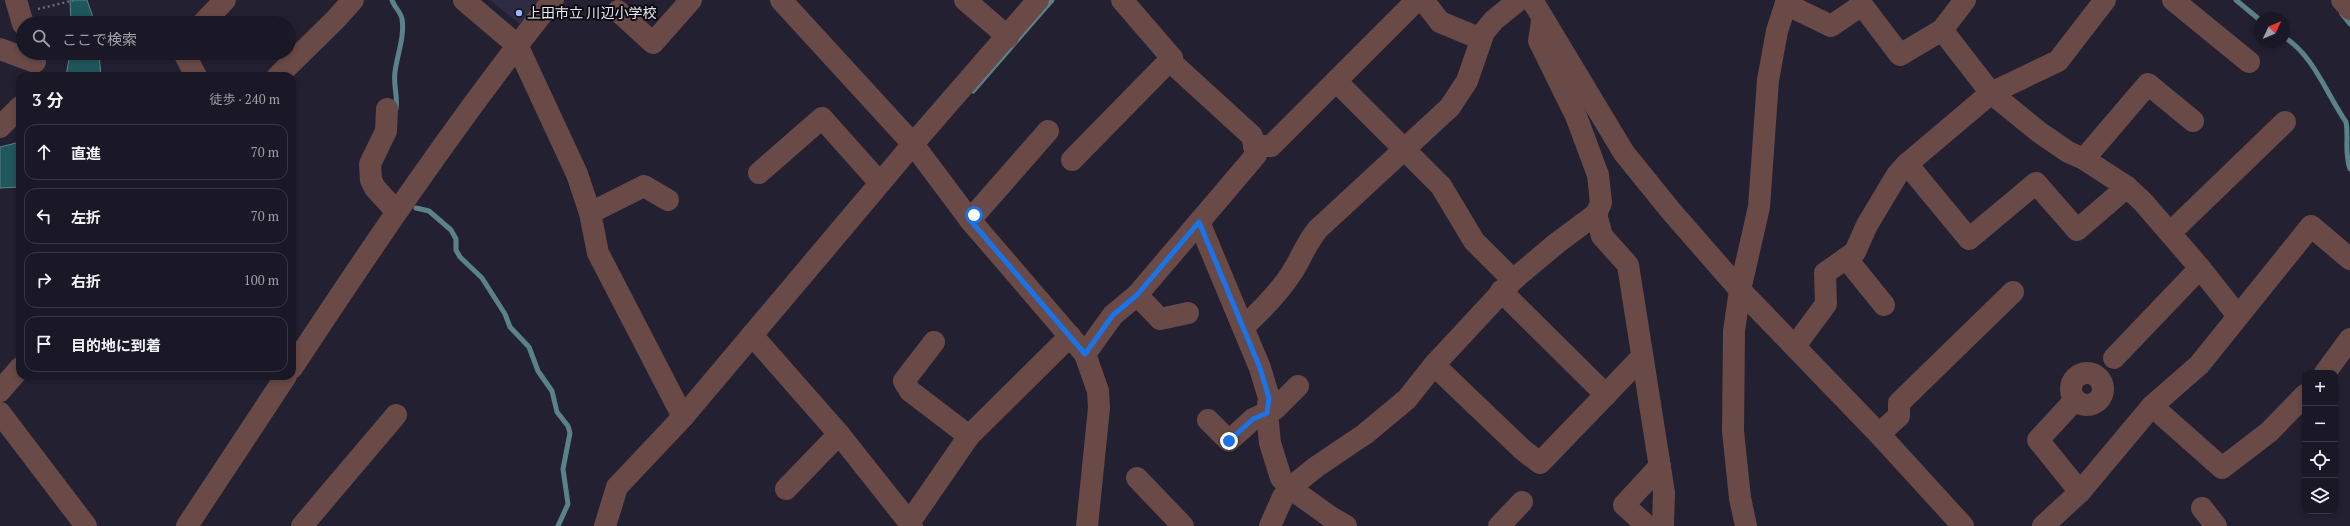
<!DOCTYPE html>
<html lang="ja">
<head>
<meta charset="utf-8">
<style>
	body { margin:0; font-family:"PT Serif","Noto Sans JP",serif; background:#23212e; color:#f1f3f6 }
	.controls { position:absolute; right:12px; bottom:12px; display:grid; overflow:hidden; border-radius:8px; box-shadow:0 2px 6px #0003 }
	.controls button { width:36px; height:36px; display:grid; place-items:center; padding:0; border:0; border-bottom:1px solid #383743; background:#1a1826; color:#f1f3f6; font:20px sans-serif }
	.compass { position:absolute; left:2254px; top:12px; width:36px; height:36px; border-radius:50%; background:#1a1826; box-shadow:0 2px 6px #0003; rotate:46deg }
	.stop { position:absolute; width:12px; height:12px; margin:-9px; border:3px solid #1a73e8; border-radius:50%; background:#fff }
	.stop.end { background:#1a73e8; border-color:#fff; box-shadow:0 1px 4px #0008 }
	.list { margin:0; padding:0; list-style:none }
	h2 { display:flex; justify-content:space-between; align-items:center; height:52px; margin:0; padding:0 16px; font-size:17px }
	h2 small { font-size:13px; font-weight:400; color:#9fa0a7 }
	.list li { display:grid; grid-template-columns:26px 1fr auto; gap:12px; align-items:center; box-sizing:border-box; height:56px; margin:0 8px 8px; padding:0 8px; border:1px solid #383743; border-radius:12px }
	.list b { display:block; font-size:15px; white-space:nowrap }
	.list em { font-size:13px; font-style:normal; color:#9fa0a7 }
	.icon { flex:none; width:22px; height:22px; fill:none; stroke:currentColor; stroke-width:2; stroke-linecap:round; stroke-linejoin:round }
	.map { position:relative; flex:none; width:2350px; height:526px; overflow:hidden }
	.search { position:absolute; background:#1a1826; box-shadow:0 2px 6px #0003; left:16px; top:16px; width:280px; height:44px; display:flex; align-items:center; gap:10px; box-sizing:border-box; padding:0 14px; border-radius:22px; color:#9fa0a7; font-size:15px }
	.panel { position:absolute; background:#1a1826; box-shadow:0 2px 6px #0003; left:16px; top:72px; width:280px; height:308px; border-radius:12px }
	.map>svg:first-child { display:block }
	.built { fill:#2e2b42 }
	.water { fill:#1f575c; stroke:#5b8289 }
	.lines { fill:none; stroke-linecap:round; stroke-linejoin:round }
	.stream { stroke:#5b8289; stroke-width:5 }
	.path { stroke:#696777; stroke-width:2.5; stroke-dasharray:2 3; stroke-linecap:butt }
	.minor { stroke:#694a46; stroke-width:22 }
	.route { stroke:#1a73e8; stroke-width:5 }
	.poi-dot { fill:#9cb4fd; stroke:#0c0b13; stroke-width:1.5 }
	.labels { text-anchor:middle; stroke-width:4; stroke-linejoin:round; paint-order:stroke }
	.poi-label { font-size:14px; fill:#e7e6f2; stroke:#0c0b13; text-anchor:start }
</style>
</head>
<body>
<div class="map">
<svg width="2350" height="526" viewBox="0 0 2350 526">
	<rect width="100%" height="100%" fill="#232032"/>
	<path class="built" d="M490,0H543L523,27Z"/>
	<g class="water">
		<path d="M70,0H87L95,23H71Z"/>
		<path d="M70,53H99L101,76H66Z"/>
		<path d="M20,142V187L0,188V147Z"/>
	</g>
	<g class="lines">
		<g class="stream">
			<path d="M392,0C394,7 401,12 402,19C405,36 397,55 395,72C393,85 398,95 396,109"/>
			<path d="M2236,0L2260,20"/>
			<path d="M2342,14L2350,24"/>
			<path d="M2284,37C2314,56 2326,93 2346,122C2349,139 2344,151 2350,169"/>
			<path d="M973,91L1052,0"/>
			<path d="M416,208L429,211L451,230L456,239V250L460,257L482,278L505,314L510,327L529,347L538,371L552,391L557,412L568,426L570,433L563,469L568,504L558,526"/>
		</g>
		<path class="path" d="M38,9L75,0"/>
		<g class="minor">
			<path d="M16,0L23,24"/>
			<path d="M464,0L517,45L577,174L590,213L598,253L683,417"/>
			<path d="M781,0L913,144L970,220L1085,354L1098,391L1099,408L1087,526"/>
			<path d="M965,0L1008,37"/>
			<path d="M1423,0L1440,22L1481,39"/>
			<path d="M1532,0L1624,153L1671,211L1740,290L1879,434L1963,526"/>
			<path d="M1965,0L1942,30L1991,93L2039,132L2068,152L2084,159L2127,187L2143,202L2200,268L2238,316"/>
			<path d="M2173,0L2249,62"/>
			<path d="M2342,0L2350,9"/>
			<path d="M1786,4L1831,26L1862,5L1900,55L1942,30"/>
			<path d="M618,11L653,43L691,0"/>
			<path d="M203,23L225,0"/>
			<path d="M0,49L35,62"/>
			<path d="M184,53L196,76"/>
			<path d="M278,76L336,19L353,0"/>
			<path d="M1336,81L1441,186L1474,241L1513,280"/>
			<path d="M387,109L386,131L370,164L371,180L375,188L396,211"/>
			<path d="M0,127L20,107"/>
			<path d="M1254,146H1271L1417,0"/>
			<path d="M2084,159L2148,84L2193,121"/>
			<path d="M1072,160L1172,58"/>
			<path d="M1907,164L1969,239L2036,183L2077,230L2127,187"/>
			<path d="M759,173L822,118L880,183"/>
			<path d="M590,213L644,186L668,200"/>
			<path d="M1596,214L1602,236L1628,265L1664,493L1663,526"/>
			<path d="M970,220L1048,131"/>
			<path d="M1199,222L1260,368L1269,398L1267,413L1270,443L1281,478L1290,488L1329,516L1346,526"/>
			<path d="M2170,233L2285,122"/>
			<path d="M1846,258L1884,305"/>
			<path d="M1501,291L1606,395"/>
			<path d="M1137,295L1160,319L1188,313"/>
			<path d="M1243,327C1261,311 1277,295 1291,274C1301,259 1306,243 1318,229L1450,107L1467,81L1484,32L1494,20L1519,0"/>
			<path d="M752,335L839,434L912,526"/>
			<path d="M934,342L904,381L910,391L969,436"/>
			<path d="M1795,346L1826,304L1825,273L1855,252L1867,225L1897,175L1907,164L1991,93L2058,61L2105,0"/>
			<path d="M1085,354L1113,315L1137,295L1256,155L1252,136L1172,63V58L1122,0"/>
			<path d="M2114,358L2200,268"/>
			<path d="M1434,365L1523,450L1540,463L1642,357"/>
			<path d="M292,368C375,242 459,118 553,0"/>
			<circle cx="2087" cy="389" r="16"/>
			<path d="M2325,373L2350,339"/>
			<path d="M0,391L20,368"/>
			<path d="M2074,401L2038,440L2080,492"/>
			<path d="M2152,406L2222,468L2269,432L2305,395"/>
			<path d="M0,413L86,526"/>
			<path d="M1208,420L1229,441L1253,419L1275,409L1298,386"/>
			<path d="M1879,434L1899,416V403L2013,292"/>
			<path d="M1137,478L1183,526"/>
			<path d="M786,489L839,434"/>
			<path d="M2202,508L2216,526"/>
			<path d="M909,523L969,436L1070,336"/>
			<path d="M187,526L286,376"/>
			<path d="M302,526L396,415"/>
			<path d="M605,526L617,487L683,417L913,144L1038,0"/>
			<path d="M1270,526L1283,497L1290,488L1316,467L1365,434L1407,399L1434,365L1513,280L1557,243L1596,214L1601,203L1598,175L1576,116L1539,41L1542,22"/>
			<path d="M1499,526L1522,502"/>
			<path d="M1647,526L1624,505L1660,466"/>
			<path d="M1746,526L1740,498L1733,431L1734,331L1740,290L1759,207L1768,80L1777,31L1787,0"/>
			<path d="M2043,526L2080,492L2152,406L2199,365L2311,226L2350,259"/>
		</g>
	</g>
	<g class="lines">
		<path class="route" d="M974,215L970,220L1085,354L1113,315L1137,295L1199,222L1260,368L1269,398L1267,413L1253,419L1229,441"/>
	</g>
	<circle class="poi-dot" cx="519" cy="13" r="4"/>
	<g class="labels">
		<g class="poi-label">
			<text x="527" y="18">上田市立 川辺小学校</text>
		</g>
	</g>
</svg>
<div class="controls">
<button>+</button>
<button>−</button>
<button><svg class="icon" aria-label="locate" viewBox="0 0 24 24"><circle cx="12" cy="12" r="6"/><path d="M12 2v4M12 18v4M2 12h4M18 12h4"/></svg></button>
<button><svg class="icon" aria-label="layers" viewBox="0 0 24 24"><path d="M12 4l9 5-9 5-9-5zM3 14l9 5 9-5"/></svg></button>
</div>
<svg class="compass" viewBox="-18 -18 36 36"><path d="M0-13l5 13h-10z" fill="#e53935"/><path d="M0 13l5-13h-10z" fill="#9fa0a7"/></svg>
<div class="stop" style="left:974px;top:215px"></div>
<div class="stop end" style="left:1229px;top:441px"></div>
<div class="search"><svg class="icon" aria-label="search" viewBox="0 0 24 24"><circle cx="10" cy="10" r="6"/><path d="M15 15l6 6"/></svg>ここで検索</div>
<section class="panel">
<h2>3 分<small>徒歩 · 240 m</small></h2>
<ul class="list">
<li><svg class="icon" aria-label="ahead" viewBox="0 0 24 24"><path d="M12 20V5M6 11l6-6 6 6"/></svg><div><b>直進</b></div><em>70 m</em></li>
<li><svg class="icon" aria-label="left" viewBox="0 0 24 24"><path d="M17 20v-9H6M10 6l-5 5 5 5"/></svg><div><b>左折</b></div><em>70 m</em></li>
<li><svg class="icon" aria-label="right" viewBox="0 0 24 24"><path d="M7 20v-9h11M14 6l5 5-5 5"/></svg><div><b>右折</b></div><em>100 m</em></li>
<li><svg class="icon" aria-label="arrive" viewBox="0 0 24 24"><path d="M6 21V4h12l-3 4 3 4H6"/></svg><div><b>目的地に到着</b></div></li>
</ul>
</section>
</div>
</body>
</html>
